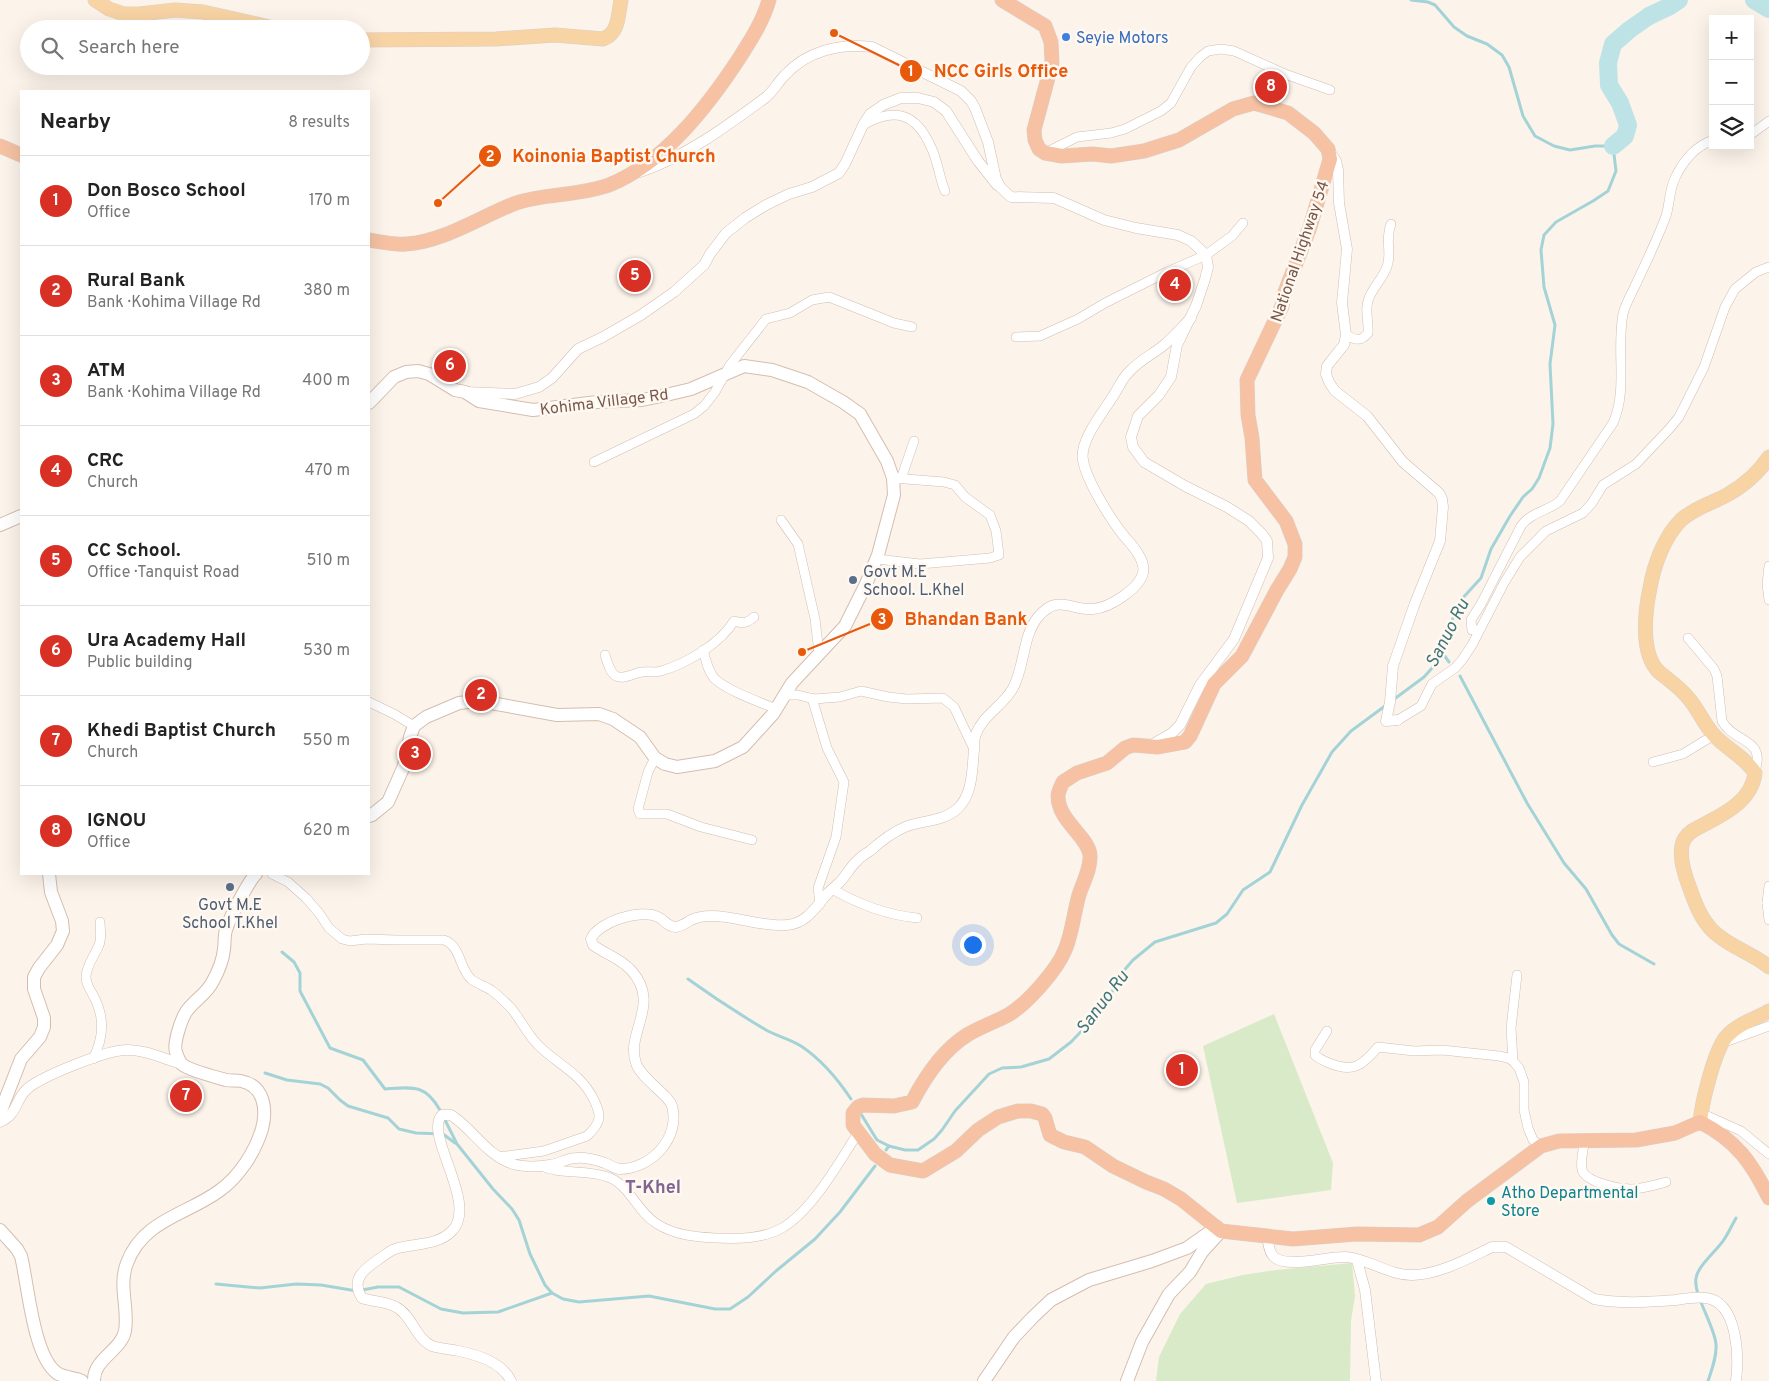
<!DOCTYPE html>
<html lang="en">
<head>
<meta charset="utf-8">
<style>
	body { margin:0; font-family:Overpass,sans-serif; background:#f6f6f6; color:#222 }
	.controls { position:absolute; right:15px; top:15px; display:grid; overflow:hidden; border-radius:0px; box-shadow:0 5px 20px #0002 }
	.controls button { width:45px; height:45px; display:grid; place-items:center; padding:0; border:0; border-bottom:1px solid #e0e0e0; background:#fff; color:#222; font:25px sans-serif }
	.you { position:absolute; left:972px; top:944px; width:18px; height:18px; margin:-12px; border:4px solid #fff; border-radius:50%; background:#1a73e8; box-shadow:0 0 0 8px #1a73e833 }
	.badge { display:grid; place-items:center; width:32px; height:32px; border-radius:50%; background:#d93025; color:#fff; font-size:16px; font-weight:700 }
	.pin { position:absolute; translate:-50% -50%; border:2px solid #fff; box-shadow:0 1px 5px #0006 }
	.list { margin:0; padding:0; list-style:none }
	h2 { display:flex; justify-content:space-between; align-items:center; height:65px; margin:0; padding:0 20px; font-size:21px }
	h2 small { font-size:16px; font-weight:400; color:#767676 }
	.list li { display:grid; grid-template-columns:32px 1fr auto; gap:15px; align-items:center; box-sizing:border-box; height:90px; padding:0 20px; border-top:1px solid #e0e0e0 }
	.list b { display:block; font-size:19px; white-space:nowrap }
	.list p { margin:0; font-size:16px; white-space:nowrap; color:#767676 }
	.list em { font-size:16px; font-style:normal; color:#767676 }
	.icon { flex:none; width:28px; height:28px; fill:none; stroke:currentColor; stroke-width:2; stroke-linecap:round; stroke-linejoin:round }
	.map { position:relative; flex:none; width:1769px; height:1381px; overflow:hidden }
	.search { position:absolute; background:#fff; box-shadow:0 5px 20px #0002; left:20px; top:20px; width:350px; height:55px; display:flex; align-items:center; gap:12px; box-sizing:border-box; padding:0 18px; border-radius:28px; color:#767676; font-size:19px }
	.panel { position:absolute; background:#fff; box-shadow:0 5px 20px #0002; left:20px; top:90px; width:350px; height:785px; border-radius:0px }
	.map>svg:first-child { display:block }
	.green { fill:#d8eac8 }
	.lines { fill:none; stroke-linecap:round; stroke-linejoin:round }
	.stream { stroke:#a4d3d7; stroke-width:3 }
	.river { stroke:#bee3e6; stroke-width:18 }
	.minor-casing { stroke:#d1bdb1; stroke-width:10 }
	.tertiary-casing { stroke:#d1bdb1; stroke-width:11 }
	.secondary-casing { stroke:#d4bdaf; stroke-width:14 }
	.primary-casing { stroke:#d9d1cd; stroke-width:15 }
	.trunk-casing { stroke:#d9d1cd; stroke-width:15 }
	.minor { stroke:#fff; stroke-width:9 }
	.tertiary { stroke:#fff; stroke-width:10 }
	.secondary { stroke:#fff; stroke-width:12 }
	.primary { stroke:#f8d3a4; stroke-width:14 }
	.trunk { stroke:#f6c2a3; stroke-width:14 }
	.shop-dot { fill:#3f7fe0; stroke:#fff8f0; stroke-width:2 }
	.service-dot { fill:#5c6f8a; stroke:#fff8f0; stroke-width:2 }
	.culture-dot { fill:#0f9aa8; stroke:#fff8f0; stroke-width:2 }
	.labels { text-anchor:middle; stroke-width:5; stroke-linejoin:round; paint-order:stroke }
	.shop-label { font-size:16px; fill:#366cbe; stroke:#fff8f0; text-anchor:start }
	.street-label { font-size:16px; fill:#77594d; stroke:#fff8f0 }
	.service-label { font-size:16px; fill:#4e5e75; stroke:#fff8f0; text-anchor:start }
	.culture-label { font-size:16px; fill:#0d838f; stroke:#fff8f0; text-anchor:start }
	.water-label { font-size:18px; font-style:italic; fill:#40767b; stroke:#fff8f0 }
	.neighbourhood-label { font-size:18px; font-weight:bold; fill:#806592; stroke:#fff8f0 }
	.leader { fill:none; stroke:#e8590c; stroke-width:2 }
	.callout-dot { fill:#e8590c; stroke:#fff8f0; stroke-width:2 }
	.mark-label { font-size:15px; text-anchor:middle; font-weight:bold; fill:#fff }
	.callout-label { font-size:18px; text-anchor:middle; font-weight:bold; fill:#e8590c; stroke:#fff8f0; stroke-width:5; stroke-linejoin:round; paint-order:stroke }
</style>
</head>
<body>
<div class="map">
<svg width="1769" height="1381" viewBox="0 0 1769 1381">
	<rect width="100%" height="100%" fill="#fcf4ea"/>
	<g class="green">
		<path d="M1274,1014L1333,1163L1331,1190L1237,1203L1203,1046Z"/>
		<path d="M1352,1263L1355,1296L1351,1321L1350,1381H1156L1159,1357L1180,1314L1206,1284L1243,1275L1276,1270Z"/>
	</g>
	<g class="lines">
		<g class="stream">
			<path d="M1441,651L1449,662"/>
			<path d="M1460,676L1527,803L1564,863L1586,889L1612,935L1619,944L1654,964"/>
			<path d="M1393,700L1424,677L1433,667L1460,601L1481,578L1491,549L1510,516L1523,497L1532,489L1539,478L1550,448L1553,424L1550,364L1555,325L1544,287L1541,250L1544,235L1556,222L1593,201L1608,191L1616,171L1613,146H1595L1570,150L1554,146L1535,136L1523,116L1509,67L1502,55L1487,44L1467,36L1454,27L1435,5L1428,2L1411,0"/>
			<path d="M282,952L294,962L300,973V991L330,1048L363,1060L385,1089C413,1087 425,1084 440,1110"/>
			<path d="M688,979C713,997 739,1014 766,1030C777,1036 790,1039 801,1046C822,1060 837,1078 851,1099"/>
			<path d="M265,1073L287,1080L320,1084L328,1088L340,1100L348,1106L388,1118L399,1129L416,1133L443,1134L455,1143"/>
			<path d="M861,1114L877,1140L889,1146"/>
			<path d="M445,1120L457,1144L493,1189L512,1209L519,1220L530,1254L545,1285L552,1293L563,1299L579,1302L649,1296L715,1309H730L748,1297L776,1271L815,1239L840,1212L875,1166"/>
			<path d="M886,1150L889,1146L905,1150H918L934,1139L942,1130L955,1111L989,1074L1002,1068L1021,1067L1049,1059L1071,1042L1093,1019L1108,1000L1121,974L1133,960L1155,942L1216,923L1227,914L1243,890L1270,872L1302,805L1332,752L1351,731L1385,706"/>
			<path d="M216,1284L260,1288L296,1284L321,1285L357,1291L378,1287H399L441,1309L463,1313L498,1312L552,1293"/>
			<path d="M1708,1381C1712,1369 1717,1356 1716,1344C1714,1325 1693,1294 1696,1278C1698,1265 1718,1250 1725,1238C1729,1232 1732,1225 1736,1218"/>
		</g>
		<g class="river">
			<path d="M1754,0L1769,9"/>
			<path d="M1613,146L1625,136L1628,125L1620,103L1609,85L1608,63L1613,44L1629,30L1649,16L1670,6L1679,0"/>
		</g>
		<defs>
			<g id="minor">
				<path d="M863,125C895,107 916,113 931,147C938,161 939,177 945,191"/>
				<path d="M1750,135L1769,121"/>
				<path d="M1045,153L1077,137L1111,133L1125,129L1161,111L1171,103L1191,67L1200,57L1208,51L1221,49L1234,51L1285,74L1330,90"/>
				<path d="M1346,335C1355,340 1361,342 1368,333C1369,321 1364,309 1369,298C1374,285 1385,277 1388,263C1391,248 1385,240 1391,224"/>
				<path d="M1016,337L1040,336L1078,319L1105,303L1167,272L1206,255L1232,236L1243,223"/>
				<path d="M594,462L694,414L704,406L715,392L730,365L766,319L790,313L812,300L829,297L894,323L912,327"/>
				<path d="M901,479L914,441"/>
				<path d="M781,520L798,544L815,619L819,653"/>
				<path d="M877,559L920,564L990,558L999,555L996,531L990,515L965,497L955,485L944,482L893,478"/>
				<path d="M1769,566L1767,584L1769,600"/>
				<path d="M1479,630H1472L1471,620L1481,604L1521,526C1531,512 1548,511 1560,501L1613,423C1628,390 1616,350 1623,314C1625,305 1631,295 1635,286C1646,263 1657,240 1666,216C1670,203 1669,189 1676,176C1684,160 1696,146 1713,140"/>
				<path d="M1688,638L1714,669L1717,676L1722,721C1734,744 1768,737 1754,774"/>
				<path d="M703,650C706,660 708,672 715,679C730,692 758,701 776,709"/>
				<path d="M605,655C607,661 610,673 616,676C623,680 634,673 642,672C649,671 655,673 661,671C686,664 721,643 734,621C743,624 747,623 754,617"/>
				<path d="M784,695H798L814,699L840,697L861,691L888,697L907,699L943,698L954,707L974,749"/>
				<path d="M812,698L827,748L844,782L836,837L818,888L820,904"/>
				<path d="M369,702L394,714L414,726"/>
				<path d="M1398,720L1421,706L1432,684L1455,668L1462,660L1472,645L1504,583L1520,557L1546,531L1583,513L1592,503L1603,485L1636,464L1670,428L1679,417L1704,367L1725,307L1735,289L1756,272L1769,267"/>
				<path d="M655,758L648,772L638,809L640,814H667L701,827L752,840"/>
				<path d="M1653,762L1683,754L1714,735"/>
				<path d="M272,874L288,882L306,898L319,913L329,928L342,939L350,941L366,939L396,940H444C461,946 459,968 471,979C477,984 485,986 491,990C498,995 505,1002 511,1008C521,1020 527,1034 538,1045C558,1065 581,1073 594,1100C602,1116 601,1123 587,1136L544,1151L498,1157"/>
				<path d="M832,889C858,904 887,915 917,918"/>
				<path d="M1769,898L1767,903L1769,920"/>
				<path d="M1767,903L1769,886"/>
				<path d="M1327,1031L1315,1050V1055C1319,1059 1324,1061 1329,1063C1353,1073 1362,1066 1378,1047L1414,1051L1442,1050L1499,1056L1508,1058L1513,1061L1519,1068L1524,1082V1110L1528,1128L1533,1140L1541,1146"/>
				<path d="M1725,1042L1769,1026"/>
				<path d="M93,1059C104,1037 105,1017 93,995C90,989 86,985 86,977C86,966 95,955 99,945C102,938 100,929 100,922"/>
				<path d="M1513,1061L1511,1028L1517,975"/>
				<path d="M1701,1113L1741,1131L1769,1154"/>
				<path d="M1584,1141C1584,1149 1580,1161 1582,1169C1584,1182 1619,1189 1631,1189C1642,1189 1655,1185 1666,1182"/>
				<path d="M541,1166C562,1175 586,1169 608,1177C630,1185 637,1212 657,1224C675,1235 695,1237 715,1238C737,1239 763,1239 782,1228C812,1211 839,1162 858,1133"/>
			</g>
			<g id="tertiary">
				<path d="M1330,152L1336,161L1338,170L1339,203L1347,249L1342,303L1346,335L1344,345L1339,351L1327,366L1326,374L1329,382L1335,391L1367,416L1403,462L1439,493L1442,499L1443,507L1440,541L1415,603L1393,666L1390,702L1386,721L1398,720"/>
				<path d="M640,172C685,157 727,126 765,98C773,92 778,82 785,75C807,51 840,43 872,47L961,91L971,101L975,108L988,142L996,179L1001,188L1011,197L1054,198L1104,220L1136,228L1178,235L1191,241L1206,255L1208,267L1205,279L1196,306L1177,345L1171,377L1159,395L1138,416L1131,437L1133,447L1144,462L1185,486L1227,507L1249,521L1262,534L1267,541L1268,558L1234,639L1200,685L1180,725L1172,733L1153,744"/>
				<path d="M465,392L515,394L539,387L552,378L578,349L603,337L641,315L674,292L704,265L710,254L726,233L745,218L766,205L789,194L812,187L839,173L845,164L863,125L870,114L883,105L901,98H918L934,102L946,111L978,161L997,185"/>
				<path d="M0,1122C17,1115 15,1101 26,1090C39,1077 107,1050 126,1050C144,1049 164,1059 182,1064"/>
				<path d="M1267,1236C1268,1242 1269,1253 1274,1257C1289,1269 1328,1256 1346,1257C1369,1259 1390,1276 1413,1275C1440,1274 1467,1259 1492,1247H1506L1594,1299C1620,1304 1648,1302 1675,1300C1684,1299 1696,1296 1706,1298C1738,1302 1739,1357 1736,1381"/>
				<path d="M1357,1260L1365,1290L1376,1381"/>
				<path d="M511,1381C502,1362 477,1355 459,1351C450,1349 441,1349 432,1346C415,1338 412,1315 396,1307C385,1301 373,1302 362,1298C350,1280 364,1269 379,1259C384,1256 389,1251 395,1249C415,1243 437,1246 452,1231C479,1204 423,1134 442,1115H451C473,1129 486,1155 513,1164C523,1167 539,1167 550,1165C559,1164 567,1158 576,1158C585,1157 596,1160 605,1163C610,1165 614,1168 619,1169C650,1170 681,1138 672,1106C669,1095 641,1079 636,1063C625,1033 662,1004 631,970C620,958 605,954 593,945L591,939C598,922 641,908 658,917C665,920 667,927 676,927C682,926 686,923 691,920C697,917 705,916 712,916C737,916 761,927 787,925C808,923 815,907 828,893C832,889 836,886 840,882C846,876 850,867 857,861C860,857 865,854 870,851C881,841 891,833 905,827C922,820 941,822 956,810C973,796 972,770 974,750C974,745 974,738 976,734C983,715 1004,705 1013,688C1025,666 1022,637 1038,617C1058,593 1071,611 1093,609C1109,608 1139,589 1143,573C1146,560 1132,545 1124,536C1111,520 1086,480 1083,460C1079,440 1105,410 1115,393C1120,385 1123,377 1130,371C1140,360 1153,354 1164,345C1174,337 1182,327 1191,318"/>
			</g>
			<g id="secondary">
				<path d="M369,403L394,377L406,372L418,371L429,374L455,390L465,392L479,401L533,410L597,402L642,400L666,395L691,389L744,366L772,370L808,382L843,402L860,414L887,461L893,478L894,495L878,555L866,584L845,626L792,683L773,714L743,747L715,761L677,767L665,764L655,758L640,737L613,719L599,714L557,715L491,703L476,701L459,703L426,717L414,726L410,737L404,766L388,802L372,815L369,816"/>
				<path d="M0,525L21,516"/>
				<path d="M0,1113L21,1059L40,1037L44,1027V1018L34,989V977L39,968L57,945L63,931L62,921L51,892L49,874"/>
				<path d="M0,1230L17,1249L21,1256C28,1284 33,1356 57,1373C64,1378 74,1377 82,1381"/>
				<path d="M94,1381C93,1359 121,1351 125,1331C129,1308 118,1286 127,1263C143,1220 186,1215 219,1191C239,1177 255,1152 262,1129C267,1110 265,1086 241,1081C236,1080 231,1081 226,1080C216,1077 191,1071 183,1065C180,1063 177,1056 176,1052C173,1044 181,1020 186,1012C193,1001 207,994 213,981C218,972 223,959 224,949C225,943 224,936 226,930C229,919 248,882 256,874"/>
				<path d="M984,1381L1014,1337L1032,1318L1051,1300L1089,1280L1152,1261L1187,1248L1217,1227"/>
				<path d="M1127,1381L1142,1342L1169,1294L1190,1272L1202,1252L1221,1231"/>
			</g>
			<g id="primary">
				<path d="M95,0L109,9L124,14H140L175,10L203,12L278,29"/>
				<path d="M361,40L496,39L555,35L603,39C619,33 618,16 621,0"/>
				<path d="M1769,457C1759,472 1743,486 1727,495C1712,503 1694,508 1681,520C1664,537 1654,565 1650,588C1645,611 1640,654 1659,672C1670,681 1681,688 1690,700C1699,711 1704,724 1713,734C1726,749 1744,756 1755,773C1752,799 1728,812 1707,823C1700,827 1690,830 1685,838C1677,850 1684,873 1689,886C1695,903 1701,920 1714,932C1730,947 1752,953 1769,967"/>
				<path d="M1700,1122C1702,1102 1714,1052 1726,1037C1737,1024 1755,1019 1769,1011"/>
			</g>
			<g id="trunk">
				<path d="M1002,0L1045,26L1051,42L1052,63L1034,130L1035,140L1039,149L1045,153L1062,156L1093,154L1111,156L1144,151L1179,140L1233,109L1254,103L1288,113L1314,133L1328,149L1330,159L1310,227L1285,292L1282,306L1247,380L1248,415L1252,438L1255,480L1286,521L1295,544V557L1290,569L1277,590L1242,656L1214,684L1190,736L1185,742L1158,747L1133,745L1125,748L1107,763L1077,773L1063,782C1061,786 1058,792 1058,796C1058,821 1088,836 1090,855C1091,869 1083,882 1079,895C1074,912 1072,934 1065,950C1057,970 1027,1004 1008,1015C995,1022 980,1027 967,1035C943,1050 925,1077 912,1102L894,1106L863,1105L858,1107L853,1113V1125L875,1154L890,1165L923,1171L956,1151L978,1130L998,1117L1018,1111H1031L1042,1114L1045,1118L1050,1135L1064,1142L1085,1147L1113,1166L1146,1182L1164,1189L1181,1199L1221,1231L1293,1239L1357,1234L1419,1235L1438,1227L1467,1201L1541,1146L1559,1141L1636,1140L1675,1133L1700,1122C1736,1140 1752,1163 1769,1198"/>
				<path d="M0,146L21,155"/>
				<path d="M369,240C381,242 394,245 406,244C443,242 482,216 516,203C546,193 579,196 609,185C664,163 708,106 740,57C752,38 763,21 769,0"/>
			</g>
		</defs>
		<use href="#minor" class="minor-casing"/>
		<use href="#tertiary" class="tertiary-casing"/>
		<use href="#secondary" class="secondary-casing"/>
		<use href="#primary" class="primary-casing"/>
		<use href="#trunk" class="trunk-casing"/>
		<use href="#minor" class="minor"/>
		<use href="#tertiary" class="tertiary"/>
		<use href="#secondary" class="secondary"/>
		<use href="#primary" class="primary"/>
		<use href="#trunk" class="trunk"/>
	</g>
	<circle class="shop-dot" cx="1066" cy="37" r="5"/>
	<g class="service-dot">
		<circle cx="853" cy="580" r="5"/>
		<circle cx="230" cy="887" r="5"/>
	</g>
	<circle class="culture-dot" cx="1491" cy="1201" r="5"/>
	<g class="labels">
		<g class="shop-label">
			<text x="1076" y="43">Seyie Motors</text>
		</g>
		<g class="street-label">
			<text transform="translate(1299 251) rotate(-71)" y="6">National Highway 54</text>
			<text transform="translate(604 401) rotate(-7)" y="6">Kohima Village Rd</text>
		</g>
		<g class="service-label">
			<text x="863" y="577">Govt M.E<tspan x="863" dy="18">School. L.Khel</tspan></text>
			<text x="230" y="910" text-anchor="middle">Govt M.E<tspan x="230" dy="18">School T.Khel</tspan></text>
		</g>
		<g class="culture-label">
			<text x="1501" y="1198">Atho Departmental<tspan x="1501" dy="18">Store</tspan></text>
		</g>
		<g class="water-label">
			<text transform="translate(1447 633) rotate(-63)" y="6">Sanuo Ru</text>
			<text transform="translate(1102 1002) rotate(-53)" y="6">Sanuo Ru</text>
		</g>
		<g class="neighbourhood-label">
			<text x="653" y="1193">T-Khel</text>
		</g>
	</g>
	<path class="leader" d="M834 33L911 71M438 203L490 156M802 652L882 619"/>
	<g class="callout-dot">
		<circle cx="834" cy="33" r="5"/>
		<circle cx="438" cy="203" r="5"/>
		<circle cx="802" cy="652" r="5"/>
		<circle cx="911" cy="71" r="12"/>
		<circle cx="490" cy="156" r="12"/>
		<circle cx="882" cy="619" r="12"/>
	</g>
	<g class="mark-label">
		<text x="911" y="76">1</text>
		<text x="490" y="161">2</text>
		<text x="882" y="624">3</text>
	</g>
	<g class="callout-label">
		<text x="1001" y="77">NCC Girls Office</text>
		<text x="614" y="162">Koinonia Baptist Church</text>
		<text x="966" y="625">Bhandan Bank</text>
	</g>
</svg>
<div class="controls">
<button>+</button>
<button>−</button>
<button><svg class="icon" aria-label="layers" viewBox="0 0 24 24"><path d="M12 4l9 5-9 5-9-5zM3 14l9 5 9-5"/></svg></button>
</div>
<div class="you"></div>
<div class="pin badge" style="left:1182px;top:1070px">1</div>
<div class="pin badge" style="left:481px;top:695px">2</div>
<div class="pin badge" style="left:415px;top:754px">3</div>
<div class="pin badge" style="left:1175px;top:285px">4</div>
<div class="pin badge" style="left:635px;top:276px">5</div>
<div class="pin badge" style="left:450px;top:366px">6</div>
<div class="pin badge" style="left:186px;top:1096px">7</div>
<div class="pin badge" style="left:1271px;top:87px">8</div>
<div class="search"><svg class="icon" aria-label="search" viewBox="0 0 24 24"><circle cx="10" cy="10" r="6"/><path d="M15 15l6 6"/></svg>Search here</div>
<section class="panel">
<h2>Nearby<small>8 results</small></h2>
<ul class="list">
<li><span class="badge">1</span><div><b>Don Bosco School</b><p>Office</p></div><em>170 m</em></li>
<li><span class="badge">2</span><div><b>Rural Bank</b><p>Bank · Kohima Village Rd</p></div><em>380 m</em></li>
<li><span class="badge">3</span><div><b>ATM</b><p>Bank · Kohima Village Rd</p></div><em>400 m</em></li>
<li><span class="badge">4</span><div><b>CRC</b><p>Church</p></div><em>470 m</em></li>
<li><span class="badge">5</span><div><b>CC School.</b><p>Office · Tanquist Road</p></div><em>510 m</em></li>
<li><span class="badge">6</span><div><b>Ura Academy Hall</b><p>Public building</p></div><em>530 m</em></li>
<li><span class="badge">7</span><div><b>Khedi Baptist Church</b><p>Church</p></div><em>550 m</em></li>
<li><span class="badge">8</span><div><b>IGNOU</b><p>Office</p></div><em>620 m</em></li>
</ul>
</section>
</div>
</body>
</html>
